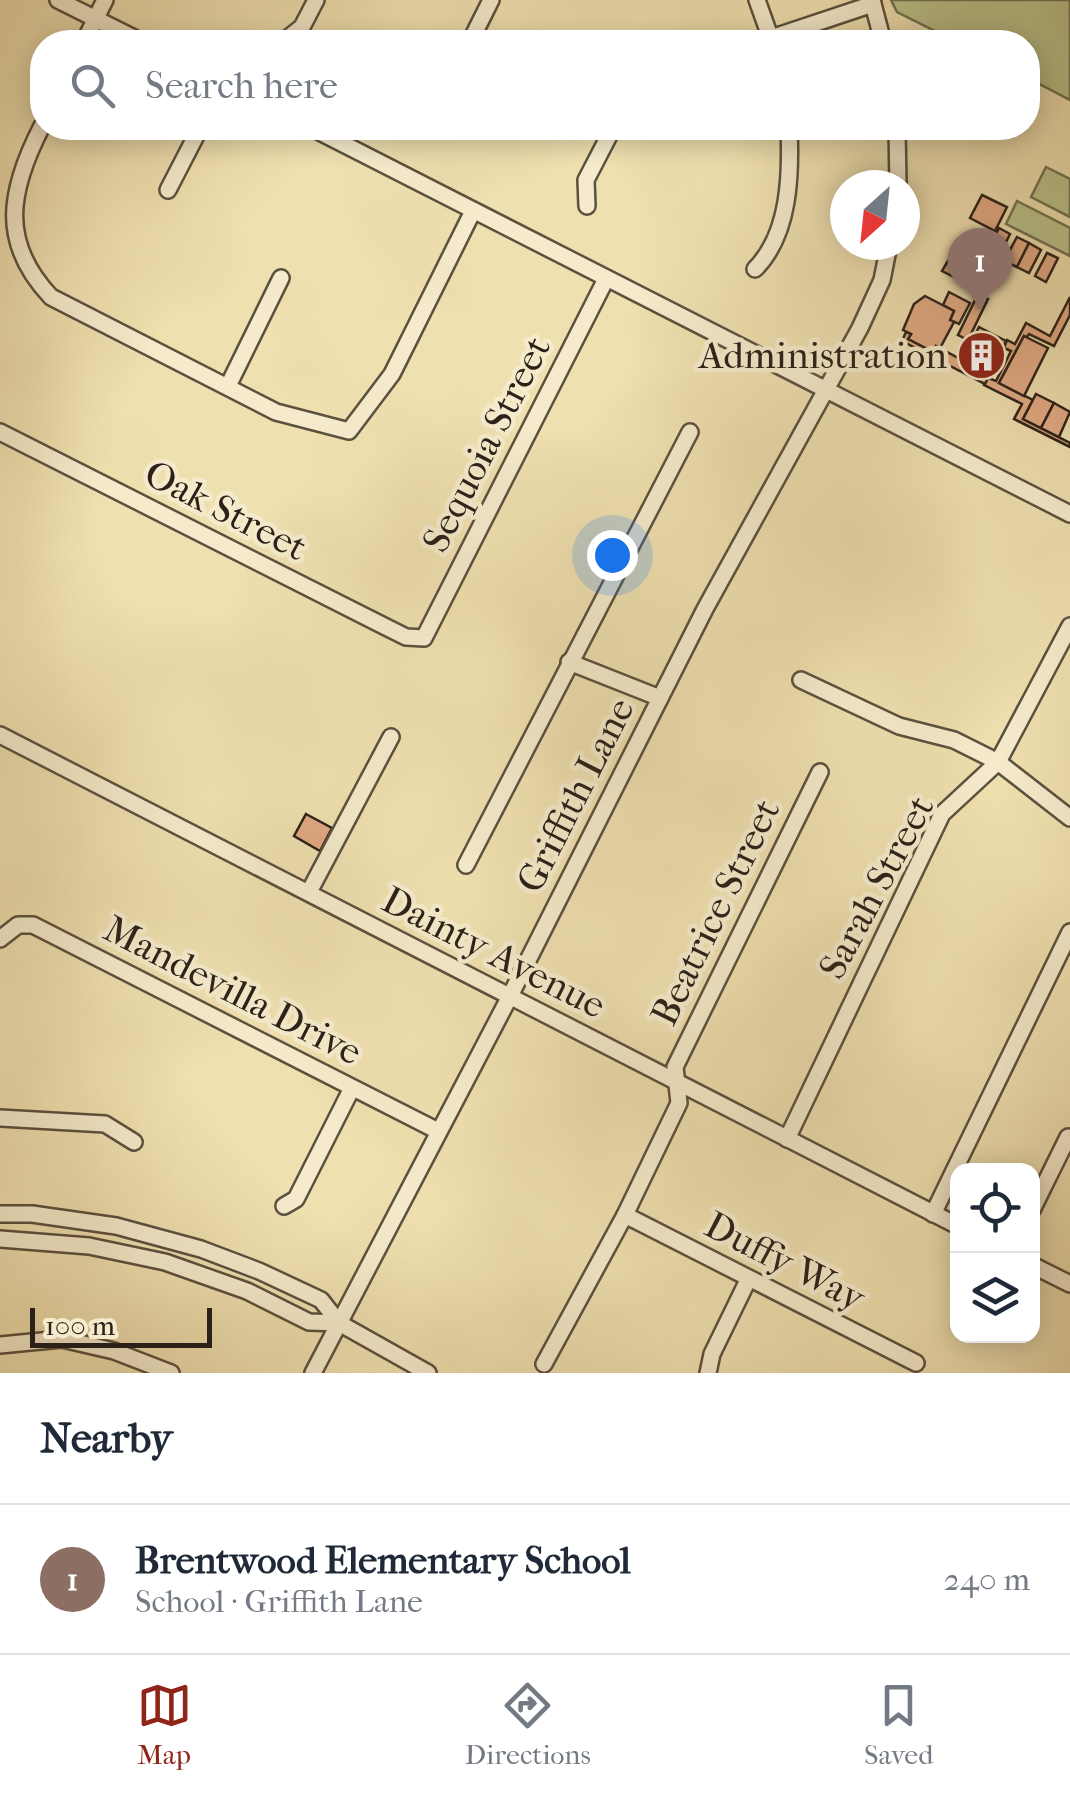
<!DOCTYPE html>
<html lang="en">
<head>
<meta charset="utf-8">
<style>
	body { margin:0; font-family:"IM FELL French Canon",serif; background:#f2f2f3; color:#1f2937 }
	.controls { position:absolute; right:30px; bottom:30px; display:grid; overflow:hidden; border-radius:20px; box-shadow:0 5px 25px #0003 }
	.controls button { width:90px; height:90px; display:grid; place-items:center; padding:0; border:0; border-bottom:2px solid #e0e1e3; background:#fff; color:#1f2937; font:50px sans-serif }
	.compass { position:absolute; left:830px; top:170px; width:90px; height:90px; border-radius:50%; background:#fff; box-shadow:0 5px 25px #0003; rotate:207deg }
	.scale { position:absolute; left:30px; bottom:25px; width:182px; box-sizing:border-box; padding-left:10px; border:5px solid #2b2119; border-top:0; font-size:28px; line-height:35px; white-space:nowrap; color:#2b2119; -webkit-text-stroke:8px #f5ebcc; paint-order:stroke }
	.you { position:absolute; left:612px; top:555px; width:35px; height:35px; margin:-25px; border:8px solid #fff; border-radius:50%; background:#1a73e8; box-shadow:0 0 0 15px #1a73e833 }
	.badge { display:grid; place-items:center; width:65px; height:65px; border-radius:50%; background:#8f2418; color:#fff; font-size:32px; font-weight:700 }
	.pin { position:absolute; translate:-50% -82px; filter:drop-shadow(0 2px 5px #0008) }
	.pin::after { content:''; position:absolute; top:52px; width:35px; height:30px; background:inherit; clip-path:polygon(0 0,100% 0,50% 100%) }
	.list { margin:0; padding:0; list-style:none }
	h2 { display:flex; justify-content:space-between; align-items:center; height:130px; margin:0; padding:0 40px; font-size:42px }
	h2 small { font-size:32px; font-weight:400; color:#747a83 }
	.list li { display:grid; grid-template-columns:65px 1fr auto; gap:30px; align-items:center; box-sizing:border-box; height:150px; padding:0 40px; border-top:2px solid #e0e1e3 }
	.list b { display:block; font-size:38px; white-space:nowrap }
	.list p { margin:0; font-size:32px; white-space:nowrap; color:#747a83 }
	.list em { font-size:32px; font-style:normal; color:#747a83 }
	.icon { flex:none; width:55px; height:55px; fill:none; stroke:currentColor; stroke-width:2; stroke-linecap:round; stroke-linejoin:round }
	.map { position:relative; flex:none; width:1070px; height:1373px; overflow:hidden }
	.search { position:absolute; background:#fff; box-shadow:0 5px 25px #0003; left:30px; right:30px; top:30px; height:110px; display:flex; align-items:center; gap:25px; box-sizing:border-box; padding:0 35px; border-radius:40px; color:#747a83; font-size:38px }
	.sheet { height:280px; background:#fff }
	nav { display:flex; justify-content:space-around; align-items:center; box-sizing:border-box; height:140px; border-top:2px solid #e0e1e3; background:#fff; font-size:28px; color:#747a83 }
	nav a { display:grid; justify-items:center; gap:5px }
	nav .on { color:#8f2418 }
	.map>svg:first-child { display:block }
	.green { fill:#bac28b; stroke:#727252; stroke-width:2.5 }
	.building { fill:#e1aa83; stroke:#2b2119; stroke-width:2.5; fill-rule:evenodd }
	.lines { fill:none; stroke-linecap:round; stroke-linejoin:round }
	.minor-casing { stroke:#5c513f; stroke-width:20 }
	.minor { stroke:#f5ebcc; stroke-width:15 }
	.labels { text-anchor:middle; stroke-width:9; stroke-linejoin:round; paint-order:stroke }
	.poi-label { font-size:38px; fill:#2b2119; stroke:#f5ebcc; text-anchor:end }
	.street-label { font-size:38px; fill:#2b2119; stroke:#f5ebcc }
</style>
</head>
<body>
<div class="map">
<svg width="1070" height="1373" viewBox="0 0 1070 1373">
	<rect width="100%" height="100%" fill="#efe0b0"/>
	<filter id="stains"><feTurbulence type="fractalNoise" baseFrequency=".002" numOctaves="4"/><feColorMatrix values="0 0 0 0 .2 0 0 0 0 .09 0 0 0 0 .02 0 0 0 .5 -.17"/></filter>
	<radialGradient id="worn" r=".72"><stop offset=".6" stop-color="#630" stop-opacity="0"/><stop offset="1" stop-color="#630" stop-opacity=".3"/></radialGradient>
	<g class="green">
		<path d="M891,0H1070V100L1028,78V42H957L897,12Z"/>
		<path d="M1046,167L1070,179V217L1031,197Z"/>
		<path d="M1017,201L1070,228V256L1006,224Z"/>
	</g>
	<g class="building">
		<path d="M982,195L1007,207L995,231L970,218Z"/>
		<path d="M999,228L1010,234L998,258L987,252Z"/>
		<path d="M1017,237L1029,243L1017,267L1004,261Z"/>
		<path d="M958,242L981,254L975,265L952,253Z"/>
		<path d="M1029,243L1041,250L1029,273L1017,267Z"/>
		<path d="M1047,253L1058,258L1046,282L1035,276Z"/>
		<path d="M949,259L972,271L966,283L942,271Z"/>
		<path d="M949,292L970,303L959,324L950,320L954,311L943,305Z"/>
		<path d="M978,294L988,299L968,340L958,335Z"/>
		<path d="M925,296L954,311L950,320L954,322L940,348L936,346L933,352L908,339L911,334L903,330L914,304Z"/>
		<path d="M1070,297V315L1054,346L1029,334L1027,337L1024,336L999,383L1033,400L1023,419L1070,443V447L1014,419L1022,404L984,385L988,378L996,381L1011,351L1004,348L1007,340L1015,344L1026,323L1050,336Z"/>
		<path d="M979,327L1006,341L985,384L902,341L906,332L911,334L908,339L933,352L936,346L962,360ZM981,334L999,344L983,376L964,367Z"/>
		<path d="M981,334L999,344L983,376L964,367Z"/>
		<path d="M1024,336L1048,348L1024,396L999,383Z"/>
		<path d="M1036,394L1054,403L1041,428L1023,419Z"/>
		<path d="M1054,403L1070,412L1059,437L1041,428Z"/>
		<path d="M306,814L332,828L320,851L294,836Z"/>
	</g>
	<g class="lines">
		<defs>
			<g id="minor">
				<path d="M58,0L142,42"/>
				<path d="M757,0L772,42"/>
				<path d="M872,0L883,42"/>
				<path d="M84,42L105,0"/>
				<path d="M283,42L302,27L316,0"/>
				<path d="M470,42L491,0"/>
				<path d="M759,42L873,4"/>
				<path d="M42,126C8,192 0,243 51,297L276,412L349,431L392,374L473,211"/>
				<path d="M312,128L1070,514"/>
				<path d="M897,128L898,185"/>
				<path d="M168,190L200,128"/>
				<path d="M587,206L586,180L613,128"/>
				<path d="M755,269C790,234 791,174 789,128"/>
				<path d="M228,386L281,278"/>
				<path d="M0,432L382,625L406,637L424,638L606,279"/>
				<path d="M569,662L660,698"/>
				<path d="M801,680L899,726L954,740L998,762L1070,818"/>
				<path d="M0,735L958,1226"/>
				<path d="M466,865L690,432"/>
				<path d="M309,892L391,737"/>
				<path d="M0,939L18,925H33L438,1131"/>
				<path d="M0,1118L105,1124L134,1142"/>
				<path d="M787,1139L942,814L998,762L1070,626"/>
				<path d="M284,1206L296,1199L352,1088"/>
				<path d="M1032,1210L1068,1137"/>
				<path d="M0,1214H32L116,1226L201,1249L259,1271L321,1300L339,1323L428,1373"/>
				<path d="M933,1214L1070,932"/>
				<path d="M625,1215L916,1363"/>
				<path d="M0,1239L89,1246L165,1262L247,1291L309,1322L339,1323"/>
				<path d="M1032,1265L1070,1284"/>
				<path d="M0,1345L62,1339L114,1351L171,1373"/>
				<path d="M544,1364L625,1215L679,1103L675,1067L820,772"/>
				<path d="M313,1373L509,998L705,609L860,328L882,280L889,245"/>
				<path d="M708,1373L712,1354L748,1280"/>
			</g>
		</defs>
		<use href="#minor" class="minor-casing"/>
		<use href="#minor" class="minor"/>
	</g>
	<defs>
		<symbol id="building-disc" viewBox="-11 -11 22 22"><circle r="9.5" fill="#8f2418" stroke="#f5ebcc"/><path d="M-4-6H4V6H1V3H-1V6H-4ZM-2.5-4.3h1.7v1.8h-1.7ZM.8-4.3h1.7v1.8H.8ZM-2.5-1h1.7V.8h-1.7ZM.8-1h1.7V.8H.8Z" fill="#fff"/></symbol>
	</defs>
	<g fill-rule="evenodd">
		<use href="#building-disc" x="954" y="328" width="55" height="55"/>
	</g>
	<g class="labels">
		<g class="poi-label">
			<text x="947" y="368">Administration</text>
		</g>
		<g class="street-label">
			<text transform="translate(486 444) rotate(-63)" y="13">Sequoia Street</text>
			<text transform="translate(226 510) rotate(27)" y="13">Oak Street</text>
			<text transform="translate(575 795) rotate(-63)" y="13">Griffith Lane</text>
			<text transform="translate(876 887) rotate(-62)" y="13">Sarah Street</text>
			<text transform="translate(715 912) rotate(-64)" y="13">Beatrice Street</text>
			<text transform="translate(494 952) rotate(27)" y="13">Dainty Avenue</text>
			<text transform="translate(233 990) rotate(27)" y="13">Mandevilla Drive</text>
			<text transform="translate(785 1261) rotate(27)" y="13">Duffy Way</text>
		</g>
	</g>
	<rect width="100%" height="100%" filter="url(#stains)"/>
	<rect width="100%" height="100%" fill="url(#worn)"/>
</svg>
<div class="controls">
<button><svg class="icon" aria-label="locate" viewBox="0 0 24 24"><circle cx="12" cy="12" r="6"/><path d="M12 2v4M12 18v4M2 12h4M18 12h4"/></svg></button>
<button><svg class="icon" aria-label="layers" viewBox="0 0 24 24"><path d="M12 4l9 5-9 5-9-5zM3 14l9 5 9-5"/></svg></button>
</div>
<svg class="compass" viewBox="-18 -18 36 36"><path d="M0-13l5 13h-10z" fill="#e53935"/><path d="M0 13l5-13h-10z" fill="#747a83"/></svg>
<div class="scale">100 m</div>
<div class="you"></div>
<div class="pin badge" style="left:980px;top:310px;background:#8d6e63">1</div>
<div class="search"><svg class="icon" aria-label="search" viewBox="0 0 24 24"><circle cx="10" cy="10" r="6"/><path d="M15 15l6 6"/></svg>Search here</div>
</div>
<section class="sheet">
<h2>Nearby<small></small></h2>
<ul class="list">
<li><span class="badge" style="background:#8d6e63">1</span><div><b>Brentwood Elementary School</b><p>School · Griffith Lane</p></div><em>240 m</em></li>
</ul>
</section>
<nav>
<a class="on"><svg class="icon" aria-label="map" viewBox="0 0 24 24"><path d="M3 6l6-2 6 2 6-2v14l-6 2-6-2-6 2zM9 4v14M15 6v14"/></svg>Map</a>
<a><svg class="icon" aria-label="directions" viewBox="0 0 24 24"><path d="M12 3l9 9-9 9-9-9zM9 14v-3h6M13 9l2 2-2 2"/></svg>Directions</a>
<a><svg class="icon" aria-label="saved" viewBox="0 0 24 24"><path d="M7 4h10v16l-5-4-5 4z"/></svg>Saved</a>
</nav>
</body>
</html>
